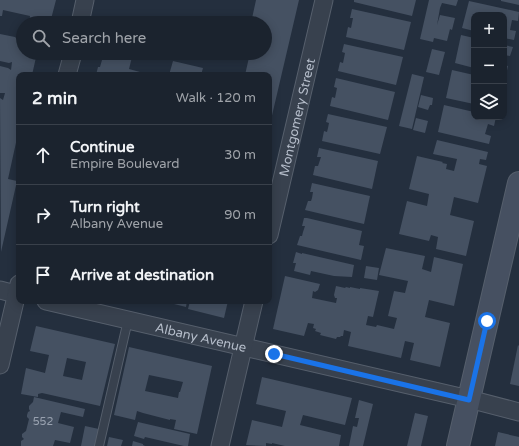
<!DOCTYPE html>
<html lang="en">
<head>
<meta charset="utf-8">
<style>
	body { margin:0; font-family:"Varela Round",sans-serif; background:#282f3a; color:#f1f3f6 }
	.controls { position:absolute; right:12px; top:12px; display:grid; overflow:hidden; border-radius:8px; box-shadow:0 2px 10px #0003 }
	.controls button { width:36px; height:36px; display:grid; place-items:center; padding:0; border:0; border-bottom:1px solid #39404a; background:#1b232e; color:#f1f3f6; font:20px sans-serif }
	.stop { position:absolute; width:12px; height:12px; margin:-9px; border:3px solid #1a73e8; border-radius:50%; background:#fff }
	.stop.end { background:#1a73e8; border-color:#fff; box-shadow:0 1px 4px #0008 }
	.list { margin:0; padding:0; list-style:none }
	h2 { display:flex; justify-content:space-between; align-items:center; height:52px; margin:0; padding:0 16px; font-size:17px }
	h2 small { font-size:13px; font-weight:400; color:#a0a4aa }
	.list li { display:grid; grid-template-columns:26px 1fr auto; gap:12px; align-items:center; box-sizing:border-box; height:60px; padding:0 16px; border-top:1px solid #39404a }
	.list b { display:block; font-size:15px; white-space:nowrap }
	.list p { margin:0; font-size:13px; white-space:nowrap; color:#a0a4aa }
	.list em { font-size:13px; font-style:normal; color:#a0a4aa }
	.icon { flex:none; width:22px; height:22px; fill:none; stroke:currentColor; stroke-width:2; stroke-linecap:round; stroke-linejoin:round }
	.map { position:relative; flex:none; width:519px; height:446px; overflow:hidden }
	.search { position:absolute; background:#1b232e; box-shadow:0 2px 10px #0003; left:16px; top:16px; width:256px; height:44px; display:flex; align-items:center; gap:10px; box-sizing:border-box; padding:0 14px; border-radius:22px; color:#a0a4aa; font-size:15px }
	.panel { position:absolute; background:#1b232e; box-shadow:0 2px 10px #0003; left:16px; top:72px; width:256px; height:232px; border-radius:8px }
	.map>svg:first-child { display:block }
	.building { fill:#455162; fill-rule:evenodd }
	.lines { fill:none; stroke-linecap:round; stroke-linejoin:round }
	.service-casing { stroke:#565f6c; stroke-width:10 }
	.minor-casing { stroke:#565f6c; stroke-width:19 }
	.secondary-casing { stroke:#565f6c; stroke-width:24 }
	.service { stroke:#38414e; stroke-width:8 }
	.minor { stroke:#38414e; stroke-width:17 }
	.secondary { stroke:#465061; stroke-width:22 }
	.route { stroke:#1a73e8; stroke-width:5 }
	.labels { text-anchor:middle; stroke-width:4; stroke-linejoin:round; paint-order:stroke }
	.number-label { font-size:11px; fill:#98a1af }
	.street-label { font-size:13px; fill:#b4bcc9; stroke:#1d2633 }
</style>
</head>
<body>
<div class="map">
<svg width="519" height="446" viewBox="0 0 519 446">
	<rect width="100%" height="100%" fill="#242f3e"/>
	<g class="building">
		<path d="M0,0H56L50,23H29L30,16L3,10L2,16H0Z"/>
		<path d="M256,0H299L270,124L269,75H245L250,53H265V23H251Z"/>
		<path d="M354,0H416L412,16L354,2Z"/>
		<path d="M429,0H458L456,6L442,3L440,8L437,25L440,15L455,18L452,30L450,29L447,41L434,38L433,42L420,39Z"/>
		<path d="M501,0H519V5L501,1Z"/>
		<path d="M469,1L519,12L518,21L512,20L510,30L516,31L514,40L504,38V15H474V31L462,28Z"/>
		<path d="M352,9L411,22L404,50L346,37L348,27L351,28L353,18H350Z"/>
		<path d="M0,34L15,37L17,39L19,35L23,36V53H37L32,75H19V129L8,179L17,181L1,252L0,98L3,100L5,93H0V66L8,68L11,70L12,62L9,63L0,61Z"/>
		<path d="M461,35L474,38V68L455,63Z"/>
		<path d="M344,44L403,57L396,85L338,71L340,62L343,63L345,53L342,52Z"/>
		<path d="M504,45L513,47L510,56L504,55Z"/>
		<path d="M432,49L445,52L439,75L426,72Z"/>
		<path d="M104,53H133L129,69L151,75H96L98,67H100Z"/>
		<path d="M173,61L203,68L201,75H169Z"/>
		<path d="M504,65L508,66L506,75L504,74Z"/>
		<path d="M452,70L474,75V104L446,98Z"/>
		<path d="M412,74L424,77L412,129L399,126Z"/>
		<path d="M336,78L395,92L388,120L330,106L332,97L335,98L337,88L334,87Z"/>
		<path d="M421,95L433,98L432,105H430L428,110L418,107Z"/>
		<path d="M444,105L474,112V117H496L494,126L488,124L485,134L491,136L489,144L438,132Z"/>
		<path d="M328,114L387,127L380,154L322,141L324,131L327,132L328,128L329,123L326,122Z"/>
		<path d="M416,118L428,121L425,133L413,130Z"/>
		<path d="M437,140L488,152L486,160L480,159L479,164L487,166L478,203L454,197L450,215L474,221L466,256L436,249L438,237L431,235L429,241L399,234L407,201L427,206L429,194L409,189L417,156L443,162L442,163L447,164L446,169L454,171L457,159L433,154Z"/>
		<path d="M319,148L378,161L372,189L313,175L315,166H318L321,157H317Z"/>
		<path d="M312,183L370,196L364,224L305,210L308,201H311L312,198L313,192H310Z"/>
		<path d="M304,218H307L362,231L359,245L364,246L361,260L297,245L300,236H302L303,232L305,226H302Z"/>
		<path d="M386,248L425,256L422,269L431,272L434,257L463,264L454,306L429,300L425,317L450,323L440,367L410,360L414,343L405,341L401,358L348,346L351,332L344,330L343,336H341L340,337H337L336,339L320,335L321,333L315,331L316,329L313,328L314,324L308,323L304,336L273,329L285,276L320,284L318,290L315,292L313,291L312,298L336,303L337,298H335L334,295L336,286L345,288L346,287L350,288V287L360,289V288L379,291L373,317L368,316L366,325L376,327L377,325L394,329L397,318L388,316L394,291L405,293L408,281L379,275Z"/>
		<path d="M296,252L302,254V253L354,265L352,277L334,276L311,271L310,275L294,271L296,263H293Z"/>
		<path d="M366,266L379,268L377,280L364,278Z"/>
		<path d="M162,301H187L186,307Z"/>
		<path d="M190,301H228L224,318L188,309Z"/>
		<path d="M36,326L115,344L100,406L42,393L38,394V397L21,394L26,368L45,373L49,355L30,351ZM67,358L86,362L82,380L63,376Z"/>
		<path d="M518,345L519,346V386L510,384Z"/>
		<path d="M129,347L212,366L197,434L174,429L176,420L170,419V420L143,413L137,411L135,420L114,415ZM149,375L183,382L180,392H179L178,398L145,391Z"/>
		<path d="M262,377L352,398L345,425L303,415L300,425L341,435L339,446H285L272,443V444L266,443V446L246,445L252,420L282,427L286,411L256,404Z"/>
		<path d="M34,397L85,409L83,417L61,412L58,423L74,427L70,443L55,440L53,446H21V441L24,439L22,437V434L26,431L29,419L27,417V415L28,412L30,411L29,409V406L33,402Z"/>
		<path d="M359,400L373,404L363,446H349L353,426L357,427L359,418H355Z"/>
		<path d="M415,413L428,416L421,446H407Z"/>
		<path d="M138,422L190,434L188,446H184L145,437L144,439L134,436Z"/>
		<path d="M85,426L99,429L95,446H81Z"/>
		<path d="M498,432L519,437V446H495Z"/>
		<path d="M109,437L123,440L121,446H107Z"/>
		<path d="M133,441L143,444V445L145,446H132Z"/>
	</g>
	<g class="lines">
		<defs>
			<path id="service" d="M99,446L128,320"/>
			<g id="minor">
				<path d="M80,23L85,0"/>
				<path d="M67,75L73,53"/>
				<path id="s1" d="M269,235L324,0"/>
				<path d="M0,290L19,295"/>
				<path id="s2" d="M46,301L469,399L519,412"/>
				<path d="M0,365L19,284"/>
				<path d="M220,446L254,301"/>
			</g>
			<path id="secondary" d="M458,446L519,183"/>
		</defs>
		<use href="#service" class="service-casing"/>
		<use href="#minor" class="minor-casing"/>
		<use href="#secondary" class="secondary-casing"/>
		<use href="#service" class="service"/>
		<use href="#minor" class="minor"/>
		<use href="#secondary" class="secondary"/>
	</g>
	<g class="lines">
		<path class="route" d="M274,354L469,400L487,321"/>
	</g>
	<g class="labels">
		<g class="number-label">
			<text x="43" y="425">552</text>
		</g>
		<g class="street-label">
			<text dy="5" stroke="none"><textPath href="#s1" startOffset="121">Montgomery Street</textPath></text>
			<text dy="5" stroke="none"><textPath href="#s2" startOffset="159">Albany Avenue</textPath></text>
		</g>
	</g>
</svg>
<div class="controls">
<button>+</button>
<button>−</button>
<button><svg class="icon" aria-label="layers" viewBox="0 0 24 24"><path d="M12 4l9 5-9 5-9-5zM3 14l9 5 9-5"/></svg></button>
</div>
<div class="stop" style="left:487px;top:321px"></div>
<div class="stop end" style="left:274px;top:354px"></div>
<div class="search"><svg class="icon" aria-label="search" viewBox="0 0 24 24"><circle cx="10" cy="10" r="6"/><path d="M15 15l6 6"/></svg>Search here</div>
<section class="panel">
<h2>2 min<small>Walk · 120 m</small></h2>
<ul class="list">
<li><svg class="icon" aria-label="ahead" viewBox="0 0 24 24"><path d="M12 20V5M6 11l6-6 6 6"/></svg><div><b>Continue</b><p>Empire Boulevard</p></div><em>30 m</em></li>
<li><svg class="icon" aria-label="right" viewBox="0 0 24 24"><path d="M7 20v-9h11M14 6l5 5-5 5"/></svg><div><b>Turn right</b><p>Albany Avenue</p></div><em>90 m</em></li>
<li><svg class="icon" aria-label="arrive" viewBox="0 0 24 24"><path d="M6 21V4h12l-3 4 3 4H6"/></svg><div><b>Arrive at destination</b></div></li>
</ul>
</section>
</div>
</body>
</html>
